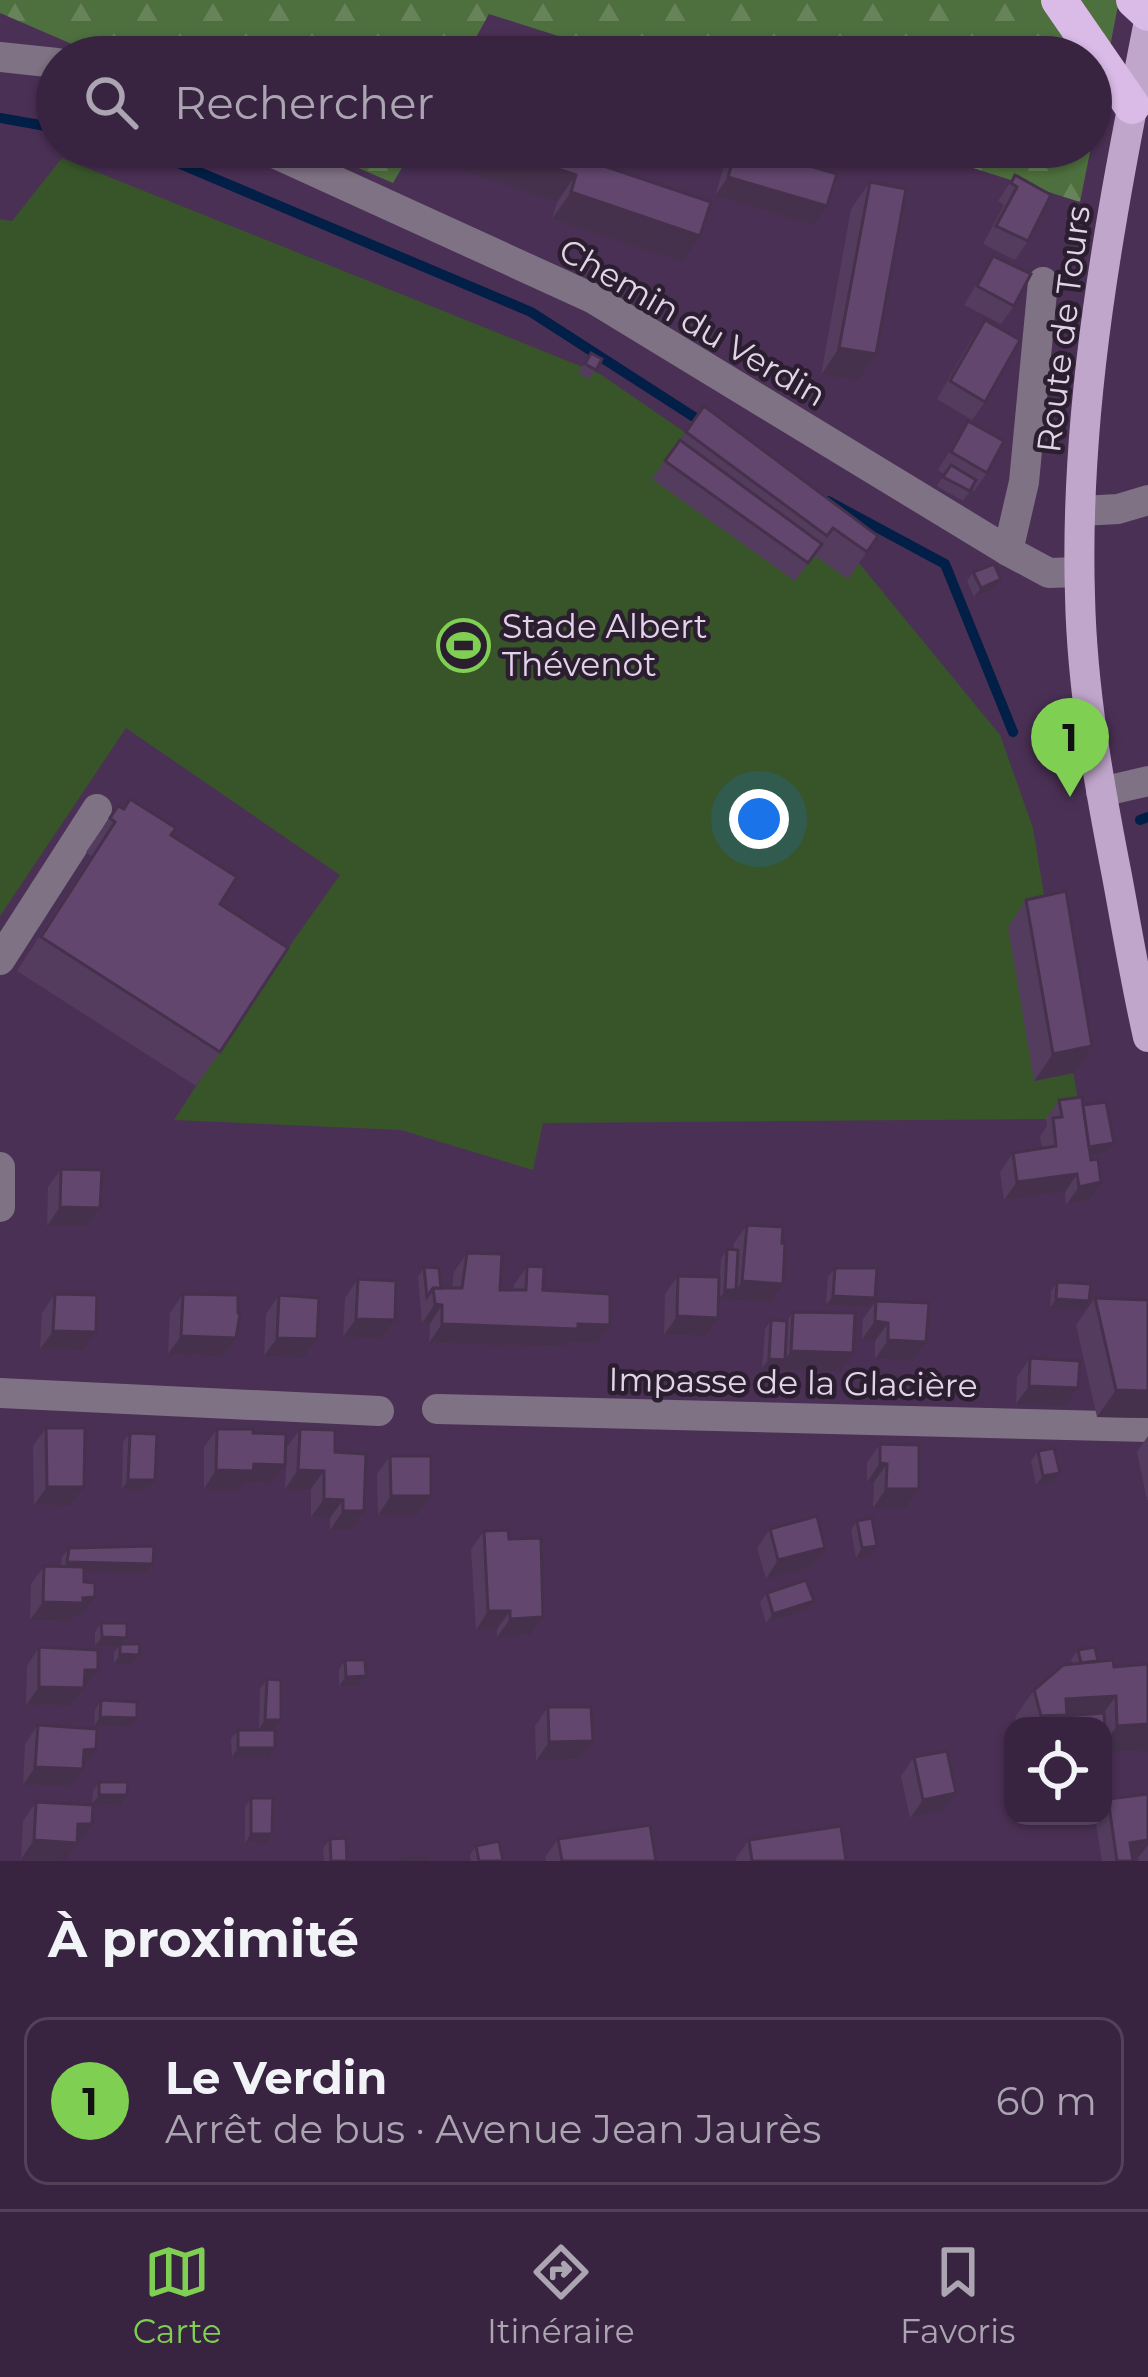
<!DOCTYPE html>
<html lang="fr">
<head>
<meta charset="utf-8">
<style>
	body { margin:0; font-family:Montserrat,sans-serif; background:#43304b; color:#f1f3f6 }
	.controls { position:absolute; right:36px; bottom:36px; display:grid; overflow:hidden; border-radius:24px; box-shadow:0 3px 9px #0004 }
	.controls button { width:108px; height:108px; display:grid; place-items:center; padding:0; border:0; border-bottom:3px solid #524159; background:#382440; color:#f1f3f6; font:60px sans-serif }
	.you { position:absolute; left:759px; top:819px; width:42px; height:42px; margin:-30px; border:9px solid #fff; border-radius:50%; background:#1a73e8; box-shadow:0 0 0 18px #1a73e833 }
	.badge { display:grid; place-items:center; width:78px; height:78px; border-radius:50%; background:#7fd052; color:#111; font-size:39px; font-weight:700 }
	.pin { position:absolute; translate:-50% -99px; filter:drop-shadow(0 3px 6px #0008) }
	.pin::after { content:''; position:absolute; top:63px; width:42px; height:36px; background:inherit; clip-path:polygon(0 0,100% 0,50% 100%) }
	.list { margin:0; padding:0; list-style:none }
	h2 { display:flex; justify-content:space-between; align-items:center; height:156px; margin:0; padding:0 48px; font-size:51px }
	h2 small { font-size:39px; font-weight:400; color:#aba4b1 }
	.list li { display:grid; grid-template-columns:78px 1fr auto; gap:36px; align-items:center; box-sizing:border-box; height:168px; margin:0 24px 24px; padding:0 24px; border:3px solid #524159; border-radius:24px }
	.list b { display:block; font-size:45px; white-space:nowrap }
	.list p { margin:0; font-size:39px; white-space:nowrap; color:#aba4b1 }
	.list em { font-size:39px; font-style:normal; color:#aba4b1 }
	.icon { flex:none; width:66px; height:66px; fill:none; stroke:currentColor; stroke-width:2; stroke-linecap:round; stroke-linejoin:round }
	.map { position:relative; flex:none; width:1148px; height:1861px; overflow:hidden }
	.search { position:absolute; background:#382440; box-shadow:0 3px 9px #0004; left:36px; right:36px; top:36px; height:132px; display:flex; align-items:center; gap:30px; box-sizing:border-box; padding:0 42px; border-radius:66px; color:#aba4b1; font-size:45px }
	.sheet { height:348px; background:#382440 }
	nav { display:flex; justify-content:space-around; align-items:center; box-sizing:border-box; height:168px; border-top:3px solid #524159; background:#382440; font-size:33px; color:#aba4b1 }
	nav a { display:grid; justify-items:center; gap:6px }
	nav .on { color:#7fd052 }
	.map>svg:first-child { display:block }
	.grass { fill:#38552a }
	.forest { fill:url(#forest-firs) }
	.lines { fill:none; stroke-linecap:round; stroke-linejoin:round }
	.stream { stroke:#011f47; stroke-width:10 }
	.minor { stroke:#7f7284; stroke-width:30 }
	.major { stroke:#c0a6cb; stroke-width:30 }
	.highway { stroke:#dabae7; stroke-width:36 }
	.wall { fill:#543c5e }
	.shaded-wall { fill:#45314c }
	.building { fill:#62466d; stroke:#45314c; stroke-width:3 }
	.labels { text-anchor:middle; stroke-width:9; stroke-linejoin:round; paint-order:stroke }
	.street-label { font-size:33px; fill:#e3d3e9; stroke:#2a1e2f }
	.poi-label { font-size:33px; fill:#e3d3e9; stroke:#2a1e2f; text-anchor:start }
</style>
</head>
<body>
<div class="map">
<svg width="1148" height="1861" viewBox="0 0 1148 1861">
	<defs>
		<pattern id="forest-firs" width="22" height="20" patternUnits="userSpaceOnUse" patternTransform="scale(3)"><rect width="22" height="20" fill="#4e6f3e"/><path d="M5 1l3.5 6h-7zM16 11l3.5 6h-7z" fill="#67835a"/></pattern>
	</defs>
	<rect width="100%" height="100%" fill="#4b3055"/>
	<path class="grass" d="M62,158L600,374L686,433L859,563L1000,735L1033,828L1080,1113L1046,1119L543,1123L533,1170L401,1130L174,1120L264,982L340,875L126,728L0,916V219L12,221Z"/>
	<g class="forest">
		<path d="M0,0H1119L1091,146V57H624L489,14L465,57H102L0,13Z"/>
		<path d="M310,147H414L393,183Z"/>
		<path d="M907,147H1091L1080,202Z"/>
	</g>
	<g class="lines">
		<g class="stream">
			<path d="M0,118L57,128"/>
			<path d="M140,147L531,312L705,424"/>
			<path d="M828,501L945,564L1013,732"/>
			<path d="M1140,820L1148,817"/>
		</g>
		<g class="minor">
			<path d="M0,57L57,63"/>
			<path d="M261,147L592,298L1008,551L1049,573L1079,572"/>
			<path d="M1081,511L1118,509L1148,500"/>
			<path d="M1008,551L1024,482L1043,282"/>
			<path d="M1101,792L1148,781"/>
			<path d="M0,960L97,809"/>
			<path d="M0,1167V1207"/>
			<path d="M0,1393L379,1411"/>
			<path d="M437,1409L1148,1427"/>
		</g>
		<path class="major" d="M1148,26C1111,215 1074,403 1080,596C1082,690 1099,784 1117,876C1127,930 1136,984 1148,1037"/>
		<g class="highway">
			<path d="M1059,0L1132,106"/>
			<path d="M1134,0L1148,13"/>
		</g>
	</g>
	<g class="wall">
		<path d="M468,147H587L583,159L682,262L552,219L557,202L460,170Z"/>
		<path d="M737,147L827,206L814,225L715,196L725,163Z"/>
		<path d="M1015,175L1028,241L1015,260L983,244L1004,205L998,201Z"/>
		<path d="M870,182L857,381L821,375L851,209Z"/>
		<path d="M993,256L1014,306L1001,324L964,305Z"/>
		<path d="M985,320V402L972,420L937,399L972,338Z"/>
		<path d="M591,353L596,370L589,379L578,373Z"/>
		<path d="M704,406L878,536L848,579L814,555L795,581L652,479Z"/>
		<path d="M968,421L987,473L974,491L971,490L963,501L937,486L944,474L938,470Z"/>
		<path d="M973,572L994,589L974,597L967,581Z"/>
		<path d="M118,806L171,835L220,904V1052L196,1086L17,971L91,856L86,852Z"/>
		<path d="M1026,900L1074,1073L1034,1081L1008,927Z"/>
		<path d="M1059,1100L1083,1105L1114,1143L1107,1152L1091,1155L1089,1200L1066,1205L1065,1192L1004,1200L1000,1172L1013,1153L1042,1148L1040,1136L1047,1126L1046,1119Z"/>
		<path d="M61,1169L100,1208L87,1226H47L48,1187Z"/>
		<path d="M747,1225L770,1302L719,1299L705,1336L664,1335L665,1294L678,1276L719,1290L721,1259L727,1249L733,1250L734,1243Z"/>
		<path d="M467,1253L500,1290H514V1285L527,1266L543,1290L610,1325L598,1344L568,1342L565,1347L429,1343L430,1324L422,1323L418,1277L424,1267L441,1288H452L454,1272Z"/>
		<path d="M835,1268L868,1307L826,1305L828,1277Z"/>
		<path d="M358,1279L395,1320L382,1339L343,1337L345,1298Z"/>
		<path d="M1057,1282L1083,1310L1050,1308L1051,1291Z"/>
		<path d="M55,1294L83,1350L40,1349L42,1313Z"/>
		<path d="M183,1294L236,1338L224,1357L168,1354L170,1313Z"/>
		<path d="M279,1295L317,1339L304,1358L264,1356L266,1314Z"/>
		<path d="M1095,1298L1148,1300V1418L1097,1417L1076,1325Z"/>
		<path d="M876,1301L913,1361L875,1359V1341L862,1339L863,1319Z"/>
		<path d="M793,1312L840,1372L762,1368L765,1329L771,1320L787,1321Z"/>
		<path d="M1030,1358L1078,1388L1065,1407L1016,1404L1017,1377Z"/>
		<path d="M46,1428L84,1487L71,1506L34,1505L33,1446Z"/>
		<path d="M217,1429L253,1433L285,1465L272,1484L244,1483L240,1489H204V1447Z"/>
		<path d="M300,1429L335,1452L364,1511L352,1530H330V1518L311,1517V1489H285L287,1447Z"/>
		<path d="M130,1433L155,1480L149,1489H122L123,1442Z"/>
		<path d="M1148,1436V1500H1147L1137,1452Z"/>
		<path d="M880,1444L919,1489L906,1508H873L874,1482H867V1463Z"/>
		<path d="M1038,1451L1060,1473L1053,1482L1036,1485L1031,1461Z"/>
		<path d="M390,1456L431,1496L418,1515H378L377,1474Z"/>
		<path d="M857,1521L870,1555L856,1558L851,1530Z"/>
		<path d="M770,1529L825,1548L812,1567L766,1579L757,1548Z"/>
		<path d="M484,1531L509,1539L543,1617L530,1635L497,1637V1629L476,1630L471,1549Z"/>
		<path d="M69,1548L153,1564L147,1573L84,1572V1582L95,1597L82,1615L73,1616L70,1621L30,1620L31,1584L44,1566L61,1567L62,1557Z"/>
		<path d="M767,1593L814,1601L807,1610L766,1623L760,1602Z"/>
		<path d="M101,1623L127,1638L123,1644L139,1655L133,1664H114V1653L118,1647L95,1646V1632Z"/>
		<path d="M39,1647L85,1688L71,1706L26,1705L27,1666Z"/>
		<path d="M1078,1650L1098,1661L1114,1667L1148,1751L1103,1752V1726H1018L1015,1717L1034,1690L1072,1664L1071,1660Z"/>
		<path d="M345,1660L366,1676L359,1686H339V1670Z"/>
		<path d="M267,1679L281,1720L274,1729H259L260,1689Z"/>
		<path d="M101,1700L130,1727L94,1726L95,1710Z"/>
		<path d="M548,1707L580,1759L536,1761L535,1726Z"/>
		<path d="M38,1725L96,1749L70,1787L23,1785L25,1744Z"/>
		<path d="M238,1730L275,1748L269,1758L232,1757L231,1739Z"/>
		<path d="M914,1757L956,1793L943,1811L910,1818L901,1776Z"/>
		<path d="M99,1782L127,1795L121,1805L92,1804L93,1791Z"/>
		<path d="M1148,1794V1861H1139L1138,1858L1133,1859V1861H1102L1095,1818L1103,1816V1806L1108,1799Z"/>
		<path d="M251,1798L272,1834L266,1844L245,1843V1807Z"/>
		<path d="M36,1802L79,1843L21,1859L23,1821Z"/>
		<path d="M330,1839L347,1861H324L323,1848Z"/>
		<path d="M558,1839L656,1861H546L545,1857Z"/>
		<path d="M749,1840L846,1861H736V1858Z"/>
		<path d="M476,1846L503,1861H471L470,1855Z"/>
	</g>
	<g class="shaded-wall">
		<path d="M476,147H491L576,175L557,202L460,170Z"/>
		<path d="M728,177L827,206L814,225L715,196Z"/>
		<path d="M571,192L700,236L682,262L552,219Z"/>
		<path d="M839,348L876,354L857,381L821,375Z"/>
		<path d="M1001,579L994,589L974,597L981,588Z"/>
		<path d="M1092,1046L1074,1073L1034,1081L1053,1054Z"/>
		<path d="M1114,1143L1107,1152L1075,1158L1082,1148Z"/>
		<path d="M1077,1174L1065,1192L1004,1200L1017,1182Z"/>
		<path d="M1101,1182L1089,1200L1066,1205L1079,1187Z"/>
		<path d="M60,1207L100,1208L87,1226H47Z"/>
		<path d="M742,1281L783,1284L770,1302L719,1299L725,1290H736Z"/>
		<path d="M833,1296L875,1298L868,1307L826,1305Z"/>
		<path d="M1056,1299L1089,1301L1083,1310L1050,1308Z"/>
		<path d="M435,1304L442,1305L430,1324L422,1323Z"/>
		<path d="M677,1316L718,1318L705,1336L664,1335Z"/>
		<path d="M356,1319L395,1320L382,1339L343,1337Z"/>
		<path d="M875,1321L888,1323L875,1341L862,1339Z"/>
		<path d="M442,1324H578L610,1325L598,1344L568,1342L565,1347L429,1343Z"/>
		<path d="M53,1331L96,1332L83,1350L40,1349Z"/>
		<path d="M181,1336L236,1338L224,1357L168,1354Z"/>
		<path d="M277,1338L317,1339L304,1358L264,1356Z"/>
		<path d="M888,1340L926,1342L913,1361L875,1359Z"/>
		<path d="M791,1351L853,1353L840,1372L778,1369Z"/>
		<path d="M769,1359L785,1360L778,1369L762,1368Z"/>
		<path d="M1029,1386L1078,1388L1065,1407L1016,1404Z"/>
		<path d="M1116,1390L1148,1391V1418L1097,1417Z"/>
		<path d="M880,1463L887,1464L874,1482H867Z"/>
		<path d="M254,1464L285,1465L272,1484L244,1483L240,1489H204L216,1470Z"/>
		<path d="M298,1470L324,1471L311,1489H285Z"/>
		<path d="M1060,1473L1053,1482L1036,1485L1043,1476Z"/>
		<path d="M128,1480H155L149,1489H122Z"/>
		<path d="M47,1487H84L71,1506L34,1505Z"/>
		<path d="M886,1489H919L906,1508H873Z"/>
		<path d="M391,1496H431L418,1515H378Z"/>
		<path d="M324,1499L343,1500L330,1518L311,1517Z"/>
		<path d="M343,1511H364L352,1530H330Z"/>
		<path d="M877,1546L870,1555L856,1558L862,1548Z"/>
		<path d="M825,1548L812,1567L766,1579L778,1560Z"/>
		<path d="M67,1562L153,1564L147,1573L61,1572Z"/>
		<path d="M95,1597L82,1615L73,1616L70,1621L30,1620L43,1602Z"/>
		<path d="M814,1601L807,1610L766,1623L773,1614Z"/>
		<path d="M488,1611H510L497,1629L476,1630Z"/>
		<path d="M543,1617L530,1635L497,1637L510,1619Z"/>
		<path d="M102,1637L127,1638L120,1647V1644L118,1647L95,1646Z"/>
		<path d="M120,1654L139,1655L133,1664H114Z"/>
		<path d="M85,1670H98L71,1706L26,1705L39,1687Z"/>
		<path d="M366,1676L359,1686H339L346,1677Z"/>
		<path d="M1116,1696L1097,1722L1034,1726L1041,1716L1066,1699Z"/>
		<path d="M100,1717L137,1718L130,1727L94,1726Z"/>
		<path d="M265,1720H281L274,1729H259Z"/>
		<path d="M1148,1724V1751L1103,1752V1746L1117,1726Z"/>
		<path d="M593,1741L580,1759L536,1761L549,1742Z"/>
		<path d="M238,1748H275L269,1758L232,1757Z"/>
		<path d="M96,1749L83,1768L84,1750Z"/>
		<path d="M35,1767L83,1769L70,1787L23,1785Z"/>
		<path d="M956,1793L943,1811L910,1818L923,1800Z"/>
		<path d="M99,1795H127L121,1805L92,1804Z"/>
		<path d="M78,1824H92L79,1843H72H77L65,1861L21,1859L34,1840Z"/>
		<path d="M251,1834H272L266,1844L245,1843Z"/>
		<path d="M1148,1840V1845L1138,1858L1118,1861L1130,1843Z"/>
	</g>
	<g class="building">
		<path d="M491,147H587L583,159L711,202L700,236L571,192L576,175Z"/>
		<path d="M737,147H746L837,174L827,206L728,177Z"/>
		<path d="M1015,175L1051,195L1028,241L996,226L1017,187L1011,183Z"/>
		<path d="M870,182L906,189L876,354L839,348Z"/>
		<path d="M993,256L1031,274L1014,306L977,286Z"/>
		<path d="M985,320L1020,340L985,402L950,381Z"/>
		<path d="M591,353L602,359L596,370L585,364Z"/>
		<path d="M704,406L878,536L867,552L833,528L827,536L686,432Z"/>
		<path d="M968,421L1004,441L987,473L951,452Z"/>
		<path d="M680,440L822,544L808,563L665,461Z"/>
		<path d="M951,465L976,480L970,491L943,477Z"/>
		<path d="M994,564L1001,579L981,588L973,572Z"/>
		<path d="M130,799L176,828L171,835L237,877L220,904L288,948L220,1052L41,937L115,822L110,818L118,806L124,809Z"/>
		<path d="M1066,891L1092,1046L1053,1054L1026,900Z"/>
		<path d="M1082,1097L1091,1160L1098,1159L1101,1182L1079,1187L1077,1174L1017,1182L1013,1153L1056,1146L1053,1118L1062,1117L1059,1100Z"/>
		<path d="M1106,1102L1114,1143L1089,1147L1083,1105Z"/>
		<path d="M61,1169L102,1170L100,1208L60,1207Z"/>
		<path d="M747,1225L783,1227L782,1243H785L783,1284L742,1281Z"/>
		<path d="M727,1249L738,1250L736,1290H725Z"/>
		<path d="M467,1253L502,1254L500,1290H526L527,1266L544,1267L543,1290L610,1294V1325L578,1324V1329L442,1324V1305L435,1304L433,1288H462Z"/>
		<path d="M424,1267L439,1268L441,1288H433L427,1297Z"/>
		<path d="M835,1268H877L875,1298L833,1296Z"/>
		<path d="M678,1276L719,1277L718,1318L677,1316Z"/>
		<path d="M358,1279L396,1281L395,1320L356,1319Z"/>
		<path d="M1057,1282L1091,1284L1089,1301L1056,1299Z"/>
		<path d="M55,1294L97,1295L96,1332L53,1331Z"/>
		<path d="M183,1294L238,1295V1313L240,1314L236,1338L181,1336Z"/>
		<path d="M279,1295L319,1298L317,1339L277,1338Z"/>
		<path d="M1095,1298L1148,1300V1391L1116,1390Z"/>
		<path d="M876,1301L929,1303L926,1342L888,1340V1323L875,1321Z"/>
		<path d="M793,1312L855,1313L853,1353L791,1351Z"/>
		<path d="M771,1320L787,1321L785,1360L769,1359Z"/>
		<path d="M1030,1358L1080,1361L1078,1388L1029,1386Z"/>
		<path d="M46,1428H85L84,1487H47Z"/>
		<path d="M217,1429H253V1433L286,1434L285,1465L254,1464L253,1471L216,1470Z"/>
		<path d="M300,1429L335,1430V1452L366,1454L364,1511H343V1500L324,1499V1471L298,1470Z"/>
		<path d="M130,1433L157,1434L155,1480H128Z"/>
		<path d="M880,1444L919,1445V1489H886L887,1464L880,1463Z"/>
		<path d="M1054,1448L1060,1473L1043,1476L1038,1451Z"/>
		<path d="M390,1456H431V1496H391Z"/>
		<path d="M817,1516L825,1548L778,1560L770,1529Z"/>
		<path d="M872,1518L877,1546L862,1548L857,1521Z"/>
		<path d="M508,1530L509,1539L541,1538L543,1617L510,1619V1611H488L484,1531Z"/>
		<path d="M154,1546L153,1564L67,1562L69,1548Z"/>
		<path d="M44,1566L84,1567V1582L95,1583V1597L83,1598V1603L43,1602Z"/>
		<path d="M806,1580L814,1601L773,1614L767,1593Z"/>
		<path d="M101,1623H127V1638L102,1637Z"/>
		<path d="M120,1644H140L139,1655L120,1654Z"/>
		<path d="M39,1647L98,1650V1670H85L84,1688L39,1687Z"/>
		<path d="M1095,1647L1098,1661L1081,1663L1078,1650Z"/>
		<path d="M345,1660H365L366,1676L346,1677Z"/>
		<path d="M1113,1660L1114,1667L1148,1664V1724L1117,1726L1116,1696L1066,1699L1067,1715L1041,1716L1034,1690L1063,1665Z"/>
		<path d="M267,1679L281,1680V1720H265Z"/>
		<path d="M101,1700L137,1702V1718L100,1717Z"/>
		<path d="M548,1707H591L593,1741L549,1742Z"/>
		<path d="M1104,1713L1105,1729L1103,1726H1059L1066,1716Z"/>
		<path d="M38,1725L97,1729L96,1749L84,1750L83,1769L35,1767Z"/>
		<rect x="238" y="1730" width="37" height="18"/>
		<path d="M947,1751L956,1793L923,1800L914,1757Z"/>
		<path d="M99,1782H128L127,1795H99Z"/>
		<path d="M1148,1794V1840L1130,1843L1133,1861H1117L1108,1799Z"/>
		<path d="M251,1798H273L272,1834H251Z"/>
		<path d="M36,1802L93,1805L92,1824H78L77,1843L34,1840Z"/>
		<path d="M650,1825L656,1861H562L558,1839Z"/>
		<path d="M841,1826L846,1861H752L749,1840Z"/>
		<path d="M346,1838L347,1861H331L330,1839Z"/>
		<path d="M499,1841L503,1861H479L476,1846Z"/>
		<path d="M425,1858L426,1861H400V1859Z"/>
	</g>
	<defs>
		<symbol id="stadium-ring" viewBox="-11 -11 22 22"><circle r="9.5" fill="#2a1e2f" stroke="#7fd052" stroke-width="1.5"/><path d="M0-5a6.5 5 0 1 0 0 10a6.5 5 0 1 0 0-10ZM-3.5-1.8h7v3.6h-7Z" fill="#7fd052"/></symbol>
	</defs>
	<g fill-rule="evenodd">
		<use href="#stadium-ring" x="434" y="616" width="59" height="59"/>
	</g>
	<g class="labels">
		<g class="street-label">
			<text transform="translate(693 322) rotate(30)" y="12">Chemin du Verdin</text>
			<text transform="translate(1063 329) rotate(-83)" y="12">Route de Tours</text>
			<text transform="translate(793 1382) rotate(1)" y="12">Impasse de la Glacière</text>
		</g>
		<g class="poi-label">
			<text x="502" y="638">Stade Albert<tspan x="502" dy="38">Thévenot</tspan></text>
		</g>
	</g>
</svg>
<div class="controls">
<button><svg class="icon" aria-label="locate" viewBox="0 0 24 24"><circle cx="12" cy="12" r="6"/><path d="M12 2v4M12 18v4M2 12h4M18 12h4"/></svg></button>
</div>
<div class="you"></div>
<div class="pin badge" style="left:1070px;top:797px">1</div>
<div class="search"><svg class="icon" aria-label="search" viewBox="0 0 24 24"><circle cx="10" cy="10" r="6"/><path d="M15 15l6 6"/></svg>Rechercher</div>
</div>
<section class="sheet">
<h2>À proximité<small></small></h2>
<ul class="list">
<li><span class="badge">1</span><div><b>Le Verdin</b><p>Arrêt de bus · Avenue Jean Jaurès</p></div><em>60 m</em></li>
</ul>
</section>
<nav>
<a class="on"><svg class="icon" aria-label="map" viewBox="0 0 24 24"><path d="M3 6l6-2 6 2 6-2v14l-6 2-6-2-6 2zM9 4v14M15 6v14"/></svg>Carte</a>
<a><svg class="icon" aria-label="directions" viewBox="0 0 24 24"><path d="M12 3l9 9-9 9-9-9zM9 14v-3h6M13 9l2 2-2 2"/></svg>Itinéraire</a>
<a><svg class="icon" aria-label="saved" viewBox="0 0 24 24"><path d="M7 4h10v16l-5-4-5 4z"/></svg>Favoris</a>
</nav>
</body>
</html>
